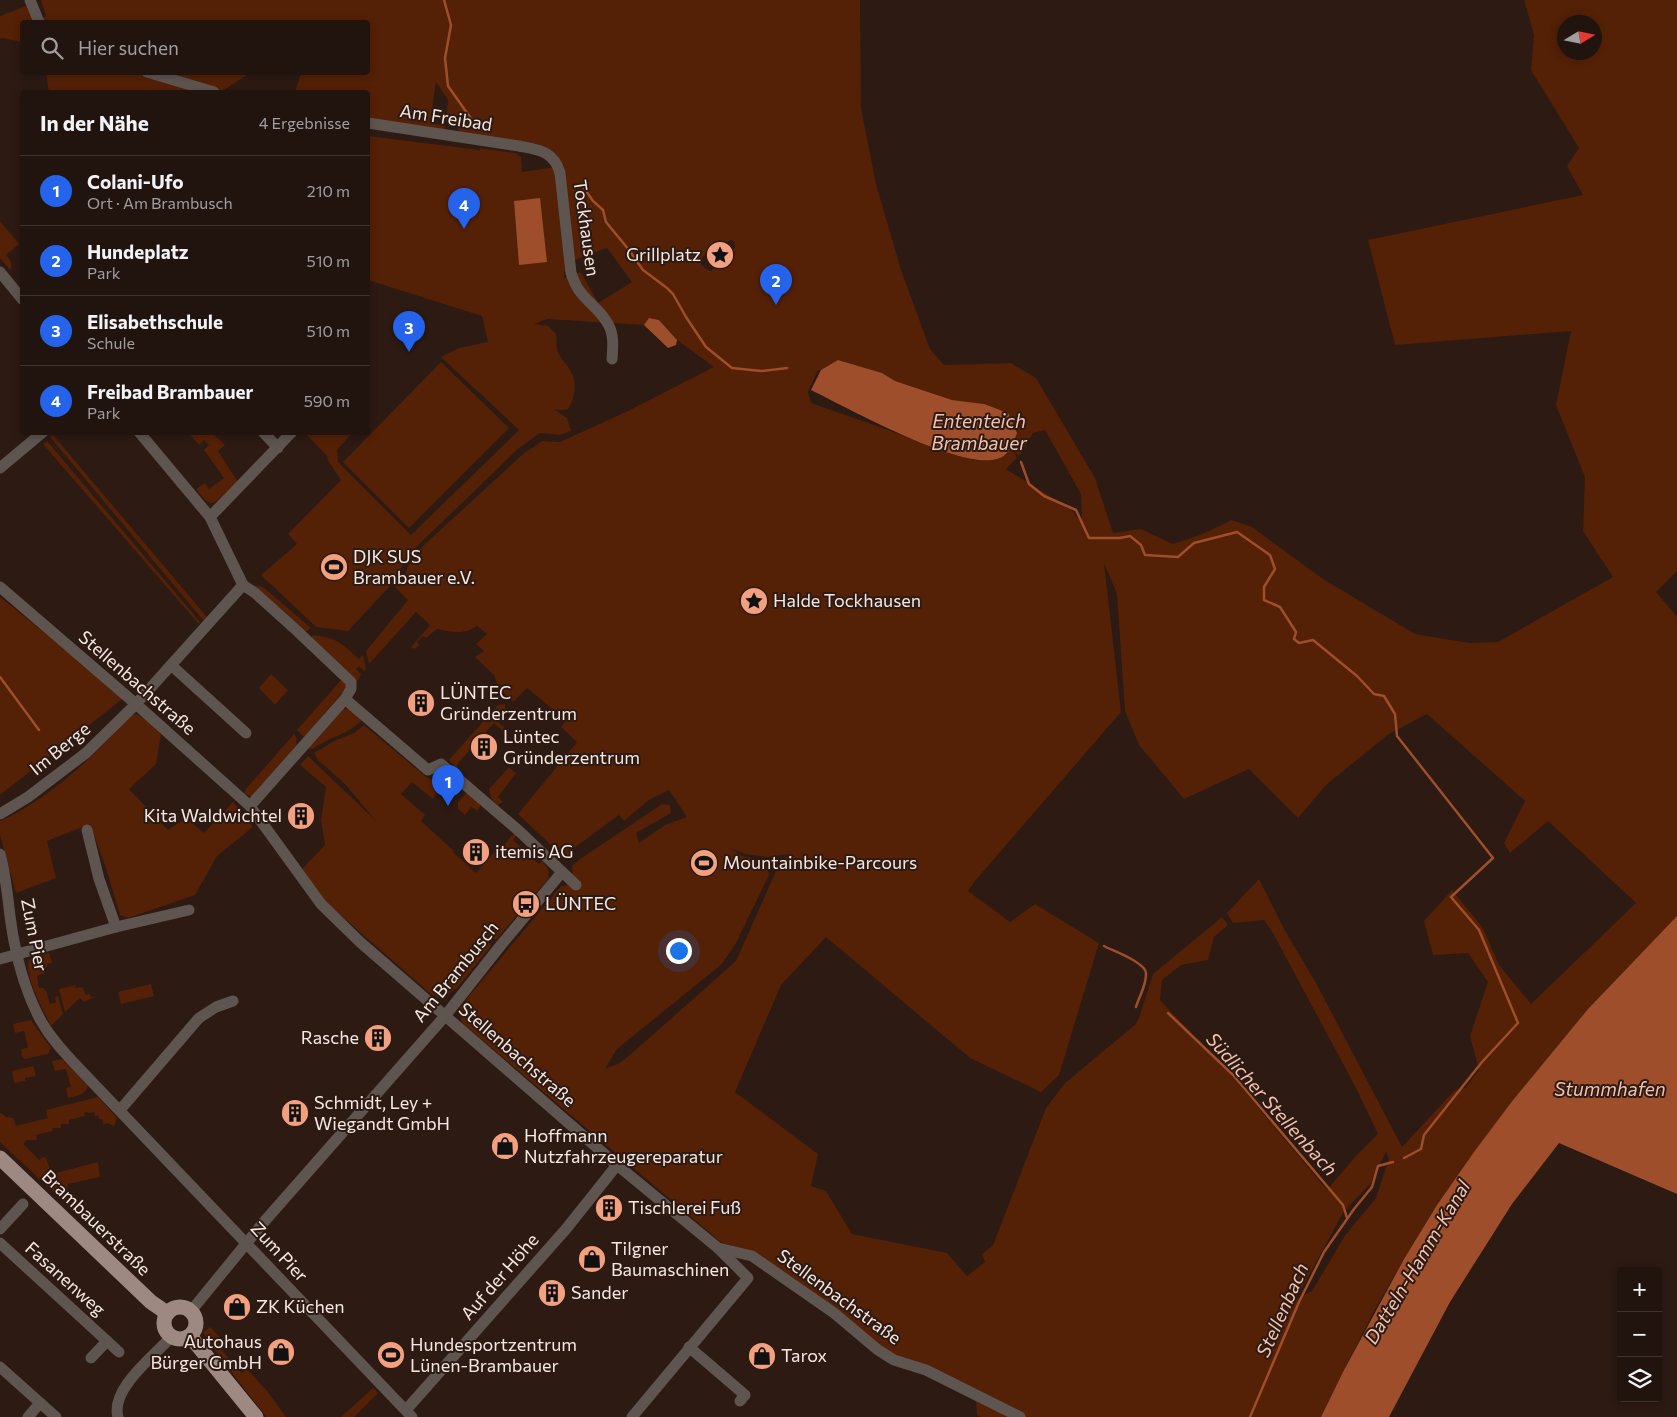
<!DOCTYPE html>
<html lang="de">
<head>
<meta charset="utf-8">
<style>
	body { margin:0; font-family:Commissioner,sans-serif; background:#2d211c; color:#f1f3f6 }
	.controls { position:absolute; right:15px; bottom:15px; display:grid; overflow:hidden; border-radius:5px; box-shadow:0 2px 8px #0003 }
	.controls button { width:45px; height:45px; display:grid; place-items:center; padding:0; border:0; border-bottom:1px solid #3e332e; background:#21140e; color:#f1f3f6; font:25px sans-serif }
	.compass { position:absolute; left:1557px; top:15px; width:45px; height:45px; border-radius:50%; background:#21140e; box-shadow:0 2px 8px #0003; rotate:80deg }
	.you { position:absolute; left:678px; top:950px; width:18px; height:18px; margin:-12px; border:4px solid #fff; border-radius:50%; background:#1a73e8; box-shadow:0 0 0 8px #1a73e833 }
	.badge { display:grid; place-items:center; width:32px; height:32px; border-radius:50%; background:#2563eb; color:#fff; font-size:16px; font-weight:700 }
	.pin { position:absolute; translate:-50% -41px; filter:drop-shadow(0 1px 2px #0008) }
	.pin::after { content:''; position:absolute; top:26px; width:18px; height:15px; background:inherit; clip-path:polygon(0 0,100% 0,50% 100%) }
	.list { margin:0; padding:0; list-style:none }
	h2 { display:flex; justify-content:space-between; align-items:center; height:65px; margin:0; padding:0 20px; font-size:21px }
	h2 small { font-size:16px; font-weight:400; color:#a29e9e }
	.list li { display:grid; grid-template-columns:32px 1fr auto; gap:15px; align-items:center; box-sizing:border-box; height:70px; padding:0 20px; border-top:1px solid #3e332e }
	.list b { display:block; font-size:19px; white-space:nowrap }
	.list p { margin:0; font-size:16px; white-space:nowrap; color:#a29e9e }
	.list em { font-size:16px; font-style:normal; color:#a29e9e }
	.icon { flex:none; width:28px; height:28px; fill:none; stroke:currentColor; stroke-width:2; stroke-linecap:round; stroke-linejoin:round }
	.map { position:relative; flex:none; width:1677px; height:1417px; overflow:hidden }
	.search { position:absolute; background:#21140e; box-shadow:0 2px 8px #0003; left:20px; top:20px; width:350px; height:55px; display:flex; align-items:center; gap:12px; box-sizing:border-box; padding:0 18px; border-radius:5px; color:#a29e9e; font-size:19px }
	.panel { position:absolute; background:#21140e; box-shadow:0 2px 8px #0003; left:20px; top:90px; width:350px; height:345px; border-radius:5px }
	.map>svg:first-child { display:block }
	.green { fill:#542006; fill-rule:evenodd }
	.water { fill:#9e4e2b }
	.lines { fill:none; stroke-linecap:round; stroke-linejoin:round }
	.stream { stroke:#9e4e2b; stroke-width:2.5 }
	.minor { stroke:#5e5450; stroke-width:11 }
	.major { stroke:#9d8981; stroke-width:15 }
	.labels { text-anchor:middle; stroke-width:4; stroke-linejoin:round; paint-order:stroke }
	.street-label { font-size:18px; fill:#f5e8e3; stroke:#2c1a13 }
	.poi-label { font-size:18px; fill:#f5e8e3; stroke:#2c1a13; text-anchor:start }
	.water-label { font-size:19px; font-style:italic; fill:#f1c3b0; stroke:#2c1a13 }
</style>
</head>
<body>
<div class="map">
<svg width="1677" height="1417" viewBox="0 0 1677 1417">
	<rect width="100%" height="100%" fill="#2c1a13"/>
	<g class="green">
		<path d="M41,0H860L861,108L876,184L901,270L930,349L944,365L1011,363L1036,378L1095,478L1113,533L1141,529L1173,544L1200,535L1232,520L1252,527L1323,579L1415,634L1469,643L1498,642L1613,577L1583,531L1585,477L1556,405L1571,331L1395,345L1368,240L1583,195L1567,166L1579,148L1531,70L1534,35L1524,0H1677V571L1656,592L1677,617V916L1588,1009L1513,1100L1437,1205L1404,1259L1373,1313L1343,1372L1321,1417H981L977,1415L976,1401L877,1345L762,1257L722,1243L462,1023L458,1009L561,886L568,885L574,888L572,866L580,859L662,804L670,805L671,813L636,833L639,843L665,825L687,817L669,790L649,800L624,821L619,815L570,851L573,856L566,859L518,814L577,742L561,727L566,720L527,688L513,702L499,688L494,675L475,657L484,651L476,644L487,634L477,626C465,635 451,632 437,629L426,638L423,636L417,642L420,645L414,649L411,647L430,625L416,612L369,664L366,651L408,600L395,587L403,581L408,566L424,545L523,454L542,441L560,442L628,411L714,367L677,340L659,320L650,318L644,325L547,319L534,324L548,326L556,334C557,339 556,345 557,350C560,358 566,363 570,370C578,382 575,398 568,409L560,410L554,409L567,418L571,431L560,435L540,433L519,448L409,554L393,583L348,631L316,627L261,575L297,544L288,534L341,480L327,459L328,457L305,433H352L337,450L338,462L411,535L519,430L441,357L459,348L488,342L482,316L368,280V136L480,150V148L515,153L521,157L522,172L555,167L566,271L564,272V278L581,272L598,303L632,282L607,248L572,261L560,161L462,134L452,123L446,121L448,100L436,82L430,123L445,126V131L368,119V92H295L301,73L368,72V22H43L41,19L46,16ZM1564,22H1594V52H1564ZM732,240L735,244V248L730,251L728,250L715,261L714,268L710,271L701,265L702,258L711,246L719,247L715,258L726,249L725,244L728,241ZM838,360L882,373L895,381L952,400L984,404L997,459L974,460L811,403L808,392L818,370H821ZM1045,430L1081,494L1082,524L1071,509L1006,469L1017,458L1013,450L1019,456L1033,433ZM1104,563L1117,594L1125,711L1139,745L1184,799L1249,769L1298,818L1327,784L1389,734L1427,714L1525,801L1504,843L1510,853L1548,821L1636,903L1531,1004L1499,965L1483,928L1452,890L1424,921L1433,955L1468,953L1488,982L1470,1036L1479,1070L1465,1088L1454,1091L1402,1147L1316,983L1284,929L1259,879L1227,913L1233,923L1264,920L1274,935L1356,1088L1378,1134L1355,1157L1327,1190L1232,1076L1160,1000L1162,980L1181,965L1208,960L1214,937L1228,925L1222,917L1153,974L1139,1018L1136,1024L1065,1083L1046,1108L993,1245L982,1254L985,1262L967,1276L947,1253L852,1234L826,1191L811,1186L818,1154L735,1092L781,985L826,937L970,1058L1041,1092L1059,1075L1099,943L1035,904L1010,922L968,891L975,881L1121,712ZM730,848L745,854L768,857L789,854L776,871L736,961L639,1047L620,1063L605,1069L617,1049L722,964L736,943L769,875L767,867H756L755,859L742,856ZM1386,1152L1389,1159L1376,1198L1346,1234L1312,1291L1296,1299L1344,1211L1371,1183Z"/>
		<path d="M29,5L35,22H22V42L2,38L0,39V16Z"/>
		<path d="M46,73H137L201,92H49Z"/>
		<path d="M156,73H250L221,92Z"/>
		<path d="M0,221L19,244L6,255C10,260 13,263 10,270L0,258Z"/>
		<path d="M441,362L509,428L409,528L343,462Z"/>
		<path d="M189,433H212L225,445L218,451L238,482L214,503C205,503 201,495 196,489L205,483L209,489L224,478L204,450L209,445L204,440L199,445Z"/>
		<path d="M53,435L207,617L203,620L50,437Z"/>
		<path d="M47,441L200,622L198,623L43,444Z"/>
		<path d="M254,585L263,587L311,628L305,632Z"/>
		<path d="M0,597L125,697L0,795Z"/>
		<path d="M312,635C338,638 340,642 359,659L363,655L366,669L364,671L359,666L356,669L361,674L357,682L328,653L312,642Z"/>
		<path d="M271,674L288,690L275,705L259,688Z"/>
		<path d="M343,678L346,682V688L304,737L297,730Z"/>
		<path d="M505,704V710L496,720L509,732L507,735L494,723L459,762L456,768L449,760L498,705Z"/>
		<path d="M342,709H349L362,720C348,735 328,737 311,750L307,746Z"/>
		<path d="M136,714L144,718L161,734L156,764L129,789L168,830L186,818L204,833L233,802L253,827L217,856L195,895L128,918L120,915L106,868L90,824L47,841L56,878L16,893L0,835V821C46,801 97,755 129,716Z"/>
		<path d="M364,725L426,777L432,780L437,779L438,791L433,799L412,782L401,794L425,815L421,821L454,851L453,852L476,873L497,849L499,851L514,833L517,835L513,840L539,864L542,861C548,867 550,871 548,879L496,940L490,936L486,938L491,946L457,988L441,999L431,994L322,899L302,869L325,845L321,820L326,787L300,765L308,756L376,821L345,784L318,760L314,753L334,741L354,733Z"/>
		<path d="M294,734L297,739L296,742L297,744L252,797L244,793L246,789Z"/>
		<path d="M509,767L516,773L498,797L503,802L497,805L491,798L489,789Z"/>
		<path d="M451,779L463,787L453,797L446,796L441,790L440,780Z"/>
		<path d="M468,791L480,803V807L477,811L471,807L465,815L458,809V802Z"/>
		<path d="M49,953L52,963L47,964V967L44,968L45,973L37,976L39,988H44L45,991L46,990L50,1004L56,1002L55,997L58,996L63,1014L51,1026C45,1013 21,971 30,959C34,954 43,954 49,953Z"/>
		<path d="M151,984L154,996L121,1004L118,992Z"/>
		<path d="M75,985L76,988L82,987L86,995L90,994L91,997L96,996L84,1002L80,998L65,1012L59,989Z"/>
		<path d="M31,1020L51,1048L48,1054L25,1059L22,1057L21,1050L28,1047L24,1031L15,1033L13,1024Z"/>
		<path d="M62,1059L88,1086C85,1095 77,1096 68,1098L66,1088L71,1087L66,1069L55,1071L52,1061Z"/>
		<path d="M33,1066L36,1076L25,1078V1081L14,1083L12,1071Z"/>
		<path d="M98,1097L117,1118L114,1126L107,1123L103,1125L102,1119H99L98,1115L95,1116L94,1112L89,1113L88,1112L84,1113L85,1116L69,1120V1124H61V1128H52L53,1131L36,1135L37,1140H27L23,1144L39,1160L43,1157L46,1158L52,1174L98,1162L100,1177L68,1184L67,1194L85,1214L81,1218L0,1142V1112L6,1117L13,1118L16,1126L48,1118L46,1110Z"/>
		<path d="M210,1327L224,1341L219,1347L242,1373L247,1369L267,1391L286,1417H266L207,1340L203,1332Z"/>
		<path d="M373,1388L378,1393L354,1417H341Z"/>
	</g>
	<g class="water">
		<path d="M540,198L547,262L519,265L514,201Z"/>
		<path d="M649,318L659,320L677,340L676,345L668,348L644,325Z"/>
		<path d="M838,360L882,373L895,381L952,400L984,404L1008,413L1017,433C1013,444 1009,456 997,459C959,470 848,408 811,390L821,370Z"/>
		<path d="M1677,916V1194L1559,1143L1512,1204L1450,1302L1389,1417H1321L1343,1372L1404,1259L1437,1205L1474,1152L1513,1100L1588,1009Z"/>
	</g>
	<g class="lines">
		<g class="stream">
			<path d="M444,0L451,25L445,58L448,86L472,120L481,124"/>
			<path d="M584,188L593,201L603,210L606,222L629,250L643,270L667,288L673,294L686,317L706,347L732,368L761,371L787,368"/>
			<path d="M1021,462L1029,484L1044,496L1076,510L1089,538H1120L1130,536L1141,545L1145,555L1178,557L1194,543L1237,532L1270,555L1275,569L1264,587V600L1280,607L1296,632L1294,639L1299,643L1313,640L1357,676L1374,694L1384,696L1395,714L1397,736L1493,858L1451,897L1479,930L1518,1023L1482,1062L1424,1135L1421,1149L1404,1158"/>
			<path d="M0,677L39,730"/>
			<path d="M1104,946C1113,951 1145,962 1146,973C1147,984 1139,997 1136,1007"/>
			<path d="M1168,1013L1233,1075L1343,1205L1347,1218"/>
			<path d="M1250,1417L1299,1302L1324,1252L1354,1209L1372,1187L1378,1166L1393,1162"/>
		</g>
		<g class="minor">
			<path d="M30,0L39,22"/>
			<path d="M147,72L214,92"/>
			<path d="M368,123L519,146C539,150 554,151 560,173L571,273C574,281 576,288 582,294C590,304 602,312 608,324C614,334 613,347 612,359"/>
			<path d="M0,272L22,299"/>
			<path d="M139,432L210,517L243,585L255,593L295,629L351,682V689L345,699L250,806"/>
			<path d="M263,432L278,448"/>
			<path d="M0,468L43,432"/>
			<path d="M210,517L292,432"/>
			<path d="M0,587L136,704L250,806L321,904L360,942L617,1165L718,1248L748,1278L632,1417"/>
			<path d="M171,665L246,733"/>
			<path d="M345,699L428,770L441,764L518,830L576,885"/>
			<path d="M0,814L28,797L86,753L136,704L243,585"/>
			<path d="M87,830L99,879L116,927"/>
			<path d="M0,854C8,882 8,912 14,941C19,968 28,997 41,1021C50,1037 62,1050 74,1063L412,1417"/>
			<path d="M0,959L116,927L189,910"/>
			<path d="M120,1110L199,1018L216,1007L233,1001"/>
			<path d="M0,1229L23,1204"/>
			<path d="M0,1243L119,1352"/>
			<path d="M718,1248L752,1256L834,1313L878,1350L894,1360L926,1370L1020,1417"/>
			<path d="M191,1311L263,1223L445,1016L501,945L562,872"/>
			<path d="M689,1347L745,1395L740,1401"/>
			<path d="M91,1358L107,1341"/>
			<path d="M0,1367L56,1417"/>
			<path d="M406,1410L566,1229L617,1165"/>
			<path d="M28,1417L40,1403"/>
			<path d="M118,1417C110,1389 154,1356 171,1337"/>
		</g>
		<g class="major">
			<path d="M0,1158L151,1302L167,1313"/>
			<circle cx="180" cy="1323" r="16"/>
			<path d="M190,1336L256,1417"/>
		</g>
	</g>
	<defs>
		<symbol id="sight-disc" viewBox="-11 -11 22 22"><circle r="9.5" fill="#f2a07f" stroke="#2c1a13"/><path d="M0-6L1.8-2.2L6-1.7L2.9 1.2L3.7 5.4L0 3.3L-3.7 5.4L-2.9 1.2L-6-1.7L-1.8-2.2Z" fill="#111"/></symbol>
		<symbol id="stadium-disc" viewBox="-11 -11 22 22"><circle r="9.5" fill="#f2a07f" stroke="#2c1a13"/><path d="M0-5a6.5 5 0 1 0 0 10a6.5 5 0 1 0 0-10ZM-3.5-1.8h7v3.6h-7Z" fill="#111"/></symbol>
		<symbol id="building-disc" viewBox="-11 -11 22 22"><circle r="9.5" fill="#f2a07f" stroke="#2c1a13"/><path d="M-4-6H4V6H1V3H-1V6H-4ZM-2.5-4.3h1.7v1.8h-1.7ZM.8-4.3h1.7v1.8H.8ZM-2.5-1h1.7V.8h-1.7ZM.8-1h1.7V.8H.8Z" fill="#111"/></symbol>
		<symbol id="bus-disc" viewBox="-11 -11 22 22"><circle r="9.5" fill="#f2a07f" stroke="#2c1a13"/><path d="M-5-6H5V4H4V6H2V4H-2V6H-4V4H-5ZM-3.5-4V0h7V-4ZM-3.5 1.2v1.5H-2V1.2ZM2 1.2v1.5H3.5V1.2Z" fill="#111"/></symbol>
		<symbol id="shop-disc" viewBox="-11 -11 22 22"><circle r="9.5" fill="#f2a07f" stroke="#2c1a13"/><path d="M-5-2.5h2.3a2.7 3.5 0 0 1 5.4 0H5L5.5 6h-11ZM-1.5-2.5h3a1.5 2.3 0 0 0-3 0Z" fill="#111"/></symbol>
	</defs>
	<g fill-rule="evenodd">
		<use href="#sight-disc" x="704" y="239" width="32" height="32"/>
		<use href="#stadium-disc" x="318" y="551" width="32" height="32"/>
		<use href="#sight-disc" x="738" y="585" width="32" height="32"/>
		<use href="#building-disc" x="405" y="687" width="32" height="32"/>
		<use href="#building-disc" x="468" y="731" width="32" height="32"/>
		<use href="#building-disc" x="285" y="800" width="32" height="32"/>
		<use href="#building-disc" x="460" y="836" width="32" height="32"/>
		<use href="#stadium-disc" x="688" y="847" width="32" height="32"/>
		<use href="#bus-disc" x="510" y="888" width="32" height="32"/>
		<use href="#building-disc" x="362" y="1022" width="32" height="32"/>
		<use href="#building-disc" x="279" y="1097" width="32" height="32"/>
		<use href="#shop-disc" x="489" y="1130" width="32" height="32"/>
		<use href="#building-disc" x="593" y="1192" width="32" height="32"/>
		<use href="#shop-disc" x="576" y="1243" width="32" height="32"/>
		<use href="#building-disc" x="536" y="1277" width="32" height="32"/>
		<use href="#shop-disc" x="221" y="1291" width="32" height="32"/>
		<use href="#shop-disc" x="265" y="1336" width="32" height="32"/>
		<use href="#stadium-disc" x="375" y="1339" width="32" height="32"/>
		<use href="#shop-disc" x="746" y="1340" width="32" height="32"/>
	</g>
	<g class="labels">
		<g class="street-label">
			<text transform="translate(446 118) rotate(9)" y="6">Am Freibad</text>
			<text transform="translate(586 228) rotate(82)" y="6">Tockhausen</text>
			<text transform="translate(137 683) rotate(41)" y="6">Stellenbachstraße</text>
			<text transform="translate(60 749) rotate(-39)" y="6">Im Berge</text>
			<text transform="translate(34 935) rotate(79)" y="6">Zum Pier</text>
			<text transform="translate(456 972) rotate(-51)" y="6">Am Brambusch</text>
			<text transform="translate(517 1055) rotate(41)" y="6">Stellenbachstraße</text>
			<text transform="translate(96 1223) rotate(44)" y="6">Brambauerstraße</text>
			<text transform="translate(279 1252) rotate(47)" y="6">Zum Pier</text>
			<text transform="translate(500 1277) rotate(-49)" y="6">Auf der Höhe</text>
			<text transform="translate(65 1279) rotate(42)" y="6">Fasanenweg</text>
			<text transform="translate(839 1297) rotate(36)" y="6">Stellenbachstraße</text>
		</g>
		<g class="poi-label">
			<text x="701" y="261" text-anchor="end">Grillplatz</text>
			<text x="353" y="563">DJK SUS<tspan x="353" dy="21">Brambauer e.V.</tspan></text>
			<text x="773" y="607">Halde Tockhausen</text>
			<text x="440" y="699">LÜNTEC<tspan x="440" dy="21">Gründerzentrum</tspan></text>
			<text x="503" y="743">Lüntec<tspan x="503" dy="21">Gründerzentrum</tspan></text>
			<text x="282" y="822" text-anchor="end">Kita Waldwichtel</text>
			<text x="495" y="858">itemis AG</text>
			<text x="723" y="869">Mountainbike-Parcours</text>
			<text x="545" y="910">LÜNTEC</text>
			<text x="359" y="1044" text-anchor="end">Rasche</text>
			<text x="314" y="1109">Schmidt, Ley +<tspan x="314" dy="21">Wiegandt GmbH</tspan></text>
			<text x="524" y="1142">Hoffmann<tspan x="524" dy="21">Nutzfahrzeugereparatur</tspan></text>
			<text x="628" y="1214">Tischlerei Fuß</text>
			<text x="611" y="1255">Tilgner<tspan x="611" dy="21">Baumaschinen</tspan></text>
			<text x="571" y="1299">Sander</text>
			<text x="256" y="1313">ZK Küchen</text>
			<text x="262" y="1348" text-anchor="end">Autohaus<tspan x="262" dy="21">Bürger GmbH</tspan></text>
			<text x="410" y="1351">Hundesportzentrum<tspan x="410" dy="21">Lünen-Brambauer</tspan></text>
			<text x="781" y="1362">Tarox</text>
		</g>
		<g class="water-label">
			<text x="979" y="428">Ententeich<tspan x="979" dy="22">Brambauer</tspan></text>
			<text x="1610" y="1096">Stummhafen</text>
			<text transform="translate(1272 1104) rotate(48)" y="7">Südlicher Stellenbach</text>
			<text transform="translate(1417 1262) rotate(-59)" y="7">Datteln-Hamm-Kanal</text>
			<text transform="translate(1282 1310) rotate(-66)" y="7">Stellenbach</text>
		</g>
	</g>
</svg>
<div class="controls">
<button>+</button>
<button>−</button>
<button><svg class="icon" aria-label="layers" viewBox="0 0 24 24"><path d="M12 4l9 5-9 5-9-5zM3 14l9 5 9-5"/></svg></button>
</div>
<svg class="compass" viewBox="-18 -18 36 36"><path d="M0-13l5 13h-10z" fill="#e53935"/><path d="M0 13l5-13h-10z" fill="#a29e9e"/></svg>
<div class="you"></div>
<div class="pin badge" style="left:448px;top:806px">1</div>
<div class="pin badge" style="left:776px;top:305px">2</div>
<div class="pin badge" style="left:409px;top:352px">3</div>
<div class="pin badge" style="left:464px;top:229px">4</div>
<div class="search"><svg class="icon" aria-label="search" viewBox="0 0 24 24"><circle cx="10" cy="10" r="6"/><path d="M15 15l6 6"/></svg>Hier suchen</div>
<section class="panel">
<h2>In der Nähe<small>4 Ergebnisse</small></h2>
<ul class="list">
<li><span class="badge">1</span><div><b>Colani-Ufo</b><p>Ort · Am Brambusch</p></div><em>210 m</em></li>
<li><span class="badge">2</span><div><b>Hundeplatz</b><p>Park</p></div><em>510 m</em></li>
<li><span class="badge">3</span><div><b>Elisabethschule</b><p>Schule</p></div><em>510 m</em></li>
<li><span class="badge">4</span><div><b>Freibad Brambauer</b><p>Park</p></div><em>590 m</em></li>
</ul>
</section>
</div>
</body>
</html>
